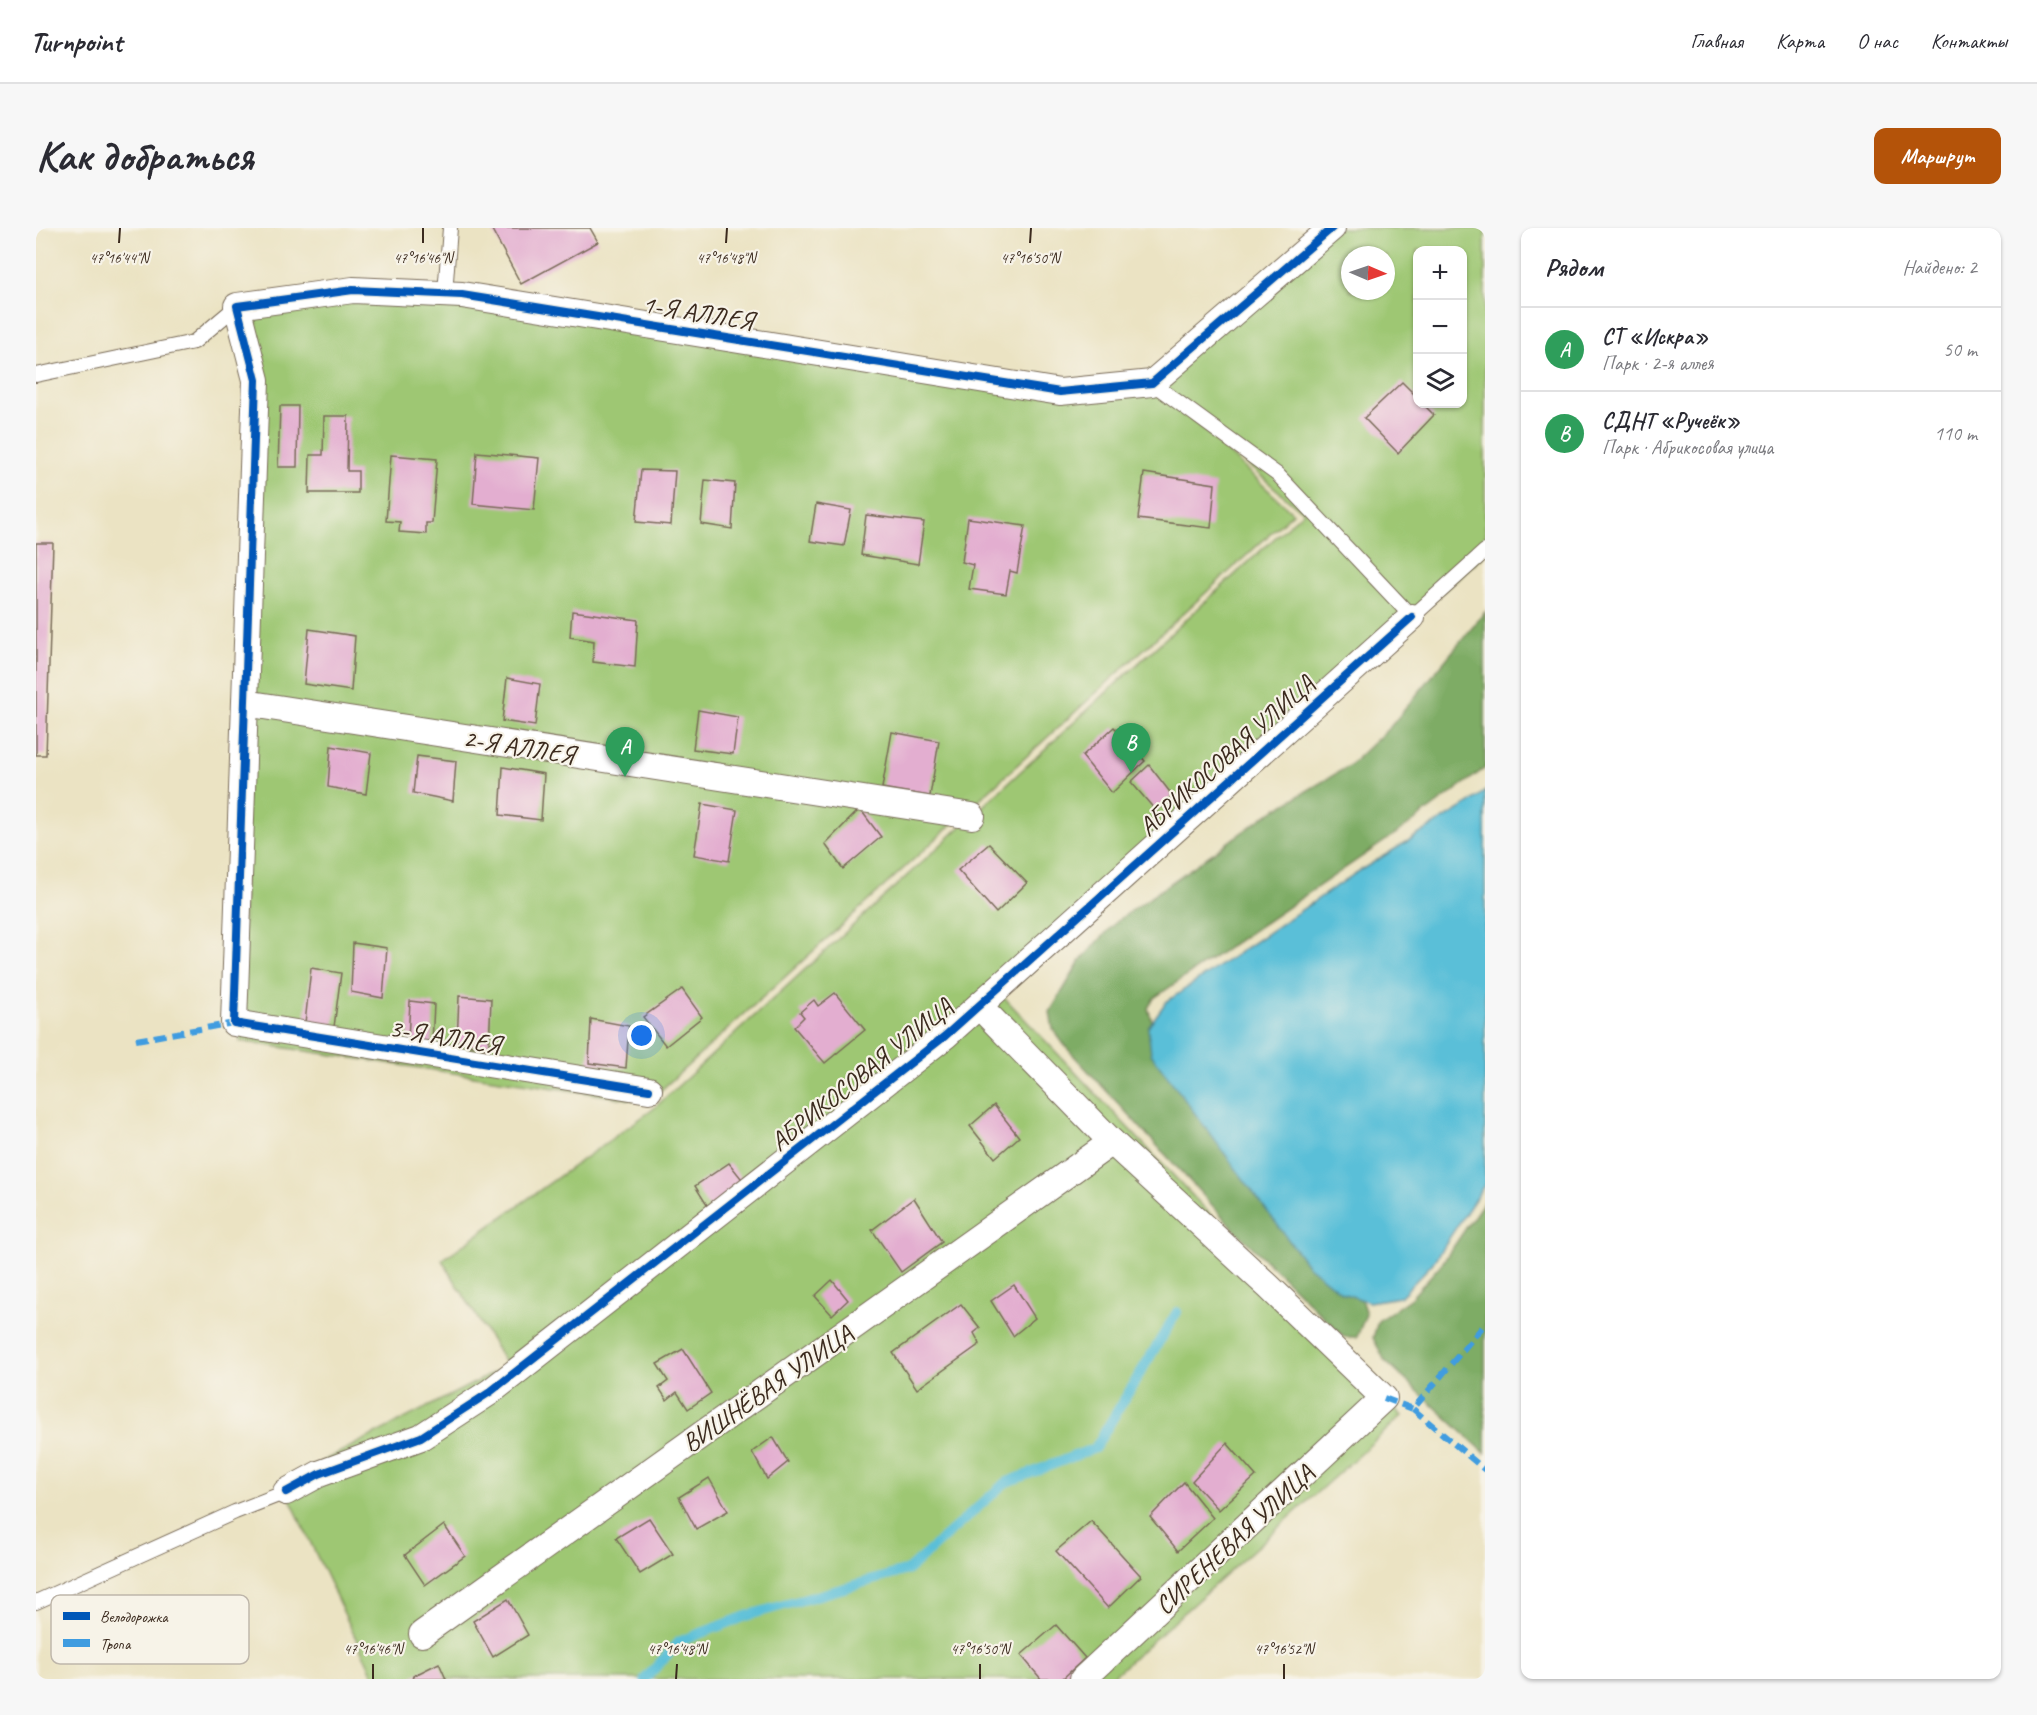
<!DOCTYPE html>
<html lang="ru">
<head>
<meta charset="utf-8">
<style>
	body { margin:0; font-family:Caveat,sans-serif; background:#f7f7f7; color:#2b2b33 }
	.controls { position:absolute; right:18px; top:18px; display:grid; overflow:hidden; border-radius:12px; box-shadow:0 2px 4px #0004 }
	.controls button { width:54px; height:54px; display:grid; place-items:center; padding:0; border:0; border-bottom:2px solid #e1e1e2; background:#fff; color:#2b2b33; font:30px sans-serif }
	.compass { position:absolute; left:1305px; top:18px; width:54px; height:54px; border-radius:50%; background:#fff; box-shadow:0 2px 4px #0004; rotate:92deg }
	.you { position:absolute; left:606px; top:808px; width:21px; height:21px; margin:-15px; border:4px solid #fff; border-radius:50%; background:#1a73e8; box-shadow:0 0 0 9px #1a73e833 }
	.badge { display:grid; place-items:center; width:39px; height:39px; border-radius:50%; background:#b45309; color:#fff; font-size:20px; font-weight:700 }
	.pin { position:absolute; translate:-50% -50px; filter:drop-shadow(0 2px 3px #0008) }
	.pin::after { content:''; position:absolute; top:32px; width:21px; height:18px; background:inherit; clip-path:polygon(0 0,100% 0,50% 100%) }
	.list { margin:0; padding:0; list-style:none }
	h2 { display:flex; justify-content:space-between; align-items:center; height:78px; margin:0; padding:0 24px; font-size:26px }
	h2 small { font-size:20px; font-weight:400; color:#7c7c81 }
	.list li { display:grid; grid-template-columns:39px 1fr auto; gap:18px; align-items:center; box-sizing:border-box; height:84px; padding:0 24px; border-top:2px solid #e1e1e2 }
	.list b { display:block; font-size:22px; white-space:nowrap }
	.list p { margin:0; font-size:20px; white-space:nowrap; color:#7c7c81 }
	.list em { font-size:20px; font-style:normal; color:#7c7c81 }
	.icon { flex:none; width:33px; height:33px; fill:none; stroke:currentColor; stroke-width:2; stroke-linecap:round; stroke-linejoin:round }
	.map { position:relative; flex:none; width:1449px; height:1451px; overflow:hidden; border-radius:12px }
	header { display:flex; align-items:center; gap:36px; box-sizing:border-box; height:84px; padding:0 30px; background:#fff; border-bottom:2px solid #e1e1e2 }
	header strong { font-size:28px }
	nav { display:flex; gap:33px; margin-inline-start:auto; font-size:21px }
	.intro { display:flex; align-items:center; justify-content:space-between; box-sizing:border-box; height:144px; padding:0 36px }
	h1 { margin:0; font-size:42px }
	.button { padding:15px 27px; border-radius:12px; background:#b45309; color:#fff; font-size:21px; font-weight:700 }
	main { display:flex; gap:36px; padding:0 36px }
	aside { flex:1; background:#fff; border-radius:12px; box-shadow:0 2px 4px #0004 }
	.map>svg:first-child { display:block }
	.green { fill:#9ec773; stroke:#6c7848; stroke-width:1.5; fill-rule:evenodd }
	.forest { fill:#7eac65; stroke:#5c6b42; stroke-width:1.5 }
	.water { fill:#5abfd8; stroke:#4a747b; stroke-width:1.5 }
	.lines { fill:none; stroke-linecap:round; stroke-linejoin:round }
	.stream { stroke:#5abfd8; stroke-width:10 }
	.building { fill:#e3aed0 }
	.service-casing { stroke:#796b58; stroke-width:16 }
	.minor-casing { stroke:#796b58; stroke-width:28 }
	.service { stroke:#fff; stroke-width:14 }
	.minor { stroke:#fff; stroke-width:26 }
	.quiet { stroke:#3f9ce0; stroke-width:6; stroke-dasharray:12 6; stroke-linecap:butt }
	.cycleway-casing { stroke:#f7f3e8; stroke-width:11 }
	.cycleway { stroke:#0057b8; stroke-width:8 }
	.ticks { fill:none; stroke:#3b2a1e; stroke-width:2 }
	.labels { text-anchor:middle; stroke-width:4.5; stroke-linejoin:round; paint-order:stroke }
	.street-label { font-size:26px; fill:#3b2a1e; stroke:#f7f3e8 }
	.key { fill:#f7f3e8; stroke:#bfb7ab; stroke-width:1.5 }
	.key-label { font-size:16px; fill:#3b2a1e }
	.ticks-label { font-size:15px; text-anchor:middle; fill:#3b2a1e; stroke:#f7f3e8; stroke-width:4.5; stroke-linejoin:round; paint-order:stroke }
</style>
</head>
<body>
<header>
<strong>Turnpoint</strong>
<nav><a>Главная</a><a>Карта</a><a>О нас</a><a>Контакты</a></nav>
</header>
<div class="intro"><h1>Как добраться</h1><a class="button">Маршрут</a></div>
<main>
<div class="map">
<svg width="1449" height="1451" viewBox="0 0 1449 1451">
	<rect width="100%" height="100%" fill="#f7f3e8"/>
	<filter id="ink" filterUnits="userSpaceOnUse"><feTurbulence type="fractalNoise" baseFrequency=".0167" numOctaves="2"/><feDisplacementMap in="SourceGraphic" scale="12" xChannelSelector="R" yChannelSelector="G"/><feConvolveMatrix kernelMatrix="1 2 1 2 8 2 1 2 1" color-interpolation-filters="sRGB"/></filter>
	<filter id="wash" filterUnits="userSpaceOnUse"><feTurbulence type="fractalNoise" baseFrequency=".008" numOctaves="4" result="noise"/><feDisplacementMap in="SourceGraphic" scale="24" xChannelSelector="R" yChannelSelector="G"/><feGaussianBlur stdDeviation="1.35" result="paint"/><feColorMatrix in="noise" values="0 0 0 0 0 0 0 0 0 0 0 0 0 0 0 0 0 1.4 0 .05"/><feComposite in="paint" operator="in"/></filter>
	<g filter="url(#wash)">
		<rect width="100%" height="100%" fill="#ebe3c3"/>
		<path class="green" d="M1296,0H1449V326L963,764L1366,1188L1074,1451H339L246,1254L471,1138L406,1032L616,882L1267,284L1133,170L1257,285L612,874L204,813L222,171L206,81L409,66L1024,164L1116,155ZM1382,22H1426V176H1382ZM1314,27H1350V63H1314Z"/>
		<g class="forest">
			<path d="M1449,384V540L1377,594L1118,770L1112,780L1121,809L1321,1059L1330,1086L1321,1109H1308L1199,1002L1029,818L1017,801L1014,784L1045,732L1081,693L1232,586L1313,538L1355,498Z"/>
			<path d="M1449,972V1225L1349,1133L1337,1110L1342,1093L1375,1070L1407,1034Z"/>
		</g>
		<path class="water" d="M1449,563V956L1396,1036L1364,1069L1333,1074L1306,1065L1271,1037L1115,826L1112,799L1130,774L1320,645L1434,575Z"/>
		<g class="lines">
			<path class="stream" d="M609,1451L644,1413L713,1387L872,1342L969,1255L1059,1220L1141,1084"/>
		</g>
		<g id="blocks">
			<g class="building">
				<path d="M455,0H554L562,14L485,56Z"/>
				<path d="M1366,154L1382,170V176H1387L1398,187L1362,225L1328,190Z"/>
				<path d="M244,178H262L261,239H242Z"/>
				<path d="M288,188H312L311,243H322V265H273L274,227H287Z"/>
				<path d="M441,224L503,230L498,282L437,276Z"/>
				<path d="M355,227L401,231L396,295H390V306L363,304L364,294L350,293Z"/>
				<path d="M605,242L639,243L635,297L600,294Z"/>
				<path d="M1108,245L1179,256L1175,300L1102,291Z"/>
				<path d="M669,252L699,255L696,301L665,296Z"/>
				<path d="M780,276L815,282L808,318L774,313Z"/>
				<path d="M830,287L888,294L882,336L825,327Z"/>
				<path d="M932,290L989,298L981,345L974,343L970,366L933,361L937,337L926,334Z"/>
				<path d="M0,315H17L10,527H0Z"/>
				<path d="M536,383L602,392L599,439L557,434L558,413L534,409Z"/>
				<path d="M273,401L319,408L315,463L268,456Z"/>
				<path d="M471,450L504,456L499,498L466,493Z"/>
				<path d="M662,482L702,489L697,526L657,521Z"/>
				<path d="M1078,499L1109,533L1076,565L1046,528Z"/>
				<path d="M856,504L903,513L894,568L846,560Z"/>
				<path d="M295,518L335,525L330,566L292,559Z"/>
				<path d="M381,528L420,533L417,573L377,565Z"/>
				<path d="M1113,537L1137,568L1120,583L1095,554Z"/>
				<path d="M467,539L508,546L505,592L464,587Z"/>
				<path d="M666,576L701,582L693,633L658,627Z"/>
				<path d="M824,581L845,609L807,641L789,616Z"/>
				<path d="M953,616L991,655L960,685L922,642Z"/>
				<path d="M317,715L351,720L347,770L315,764Z"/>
				<path d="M275,740L305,745L298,799L269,795Z"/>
				<path d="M646,761L666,789L630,818L607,789Z"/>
				<path d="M799,765L829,802L789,835L758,799L768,789L764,784L778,772L782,778Z"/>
				<path d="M423,768L455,771L453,821L421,815Z"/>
				<path d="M374,773L398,776L396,816L372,813Z"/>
				<path d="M555,791L593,798L590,840L553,835Z"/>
				<path d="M958,877L983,909L959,930L934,898Z"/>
				<path d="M693,935L709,955L674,982L659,958Z"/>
				<path d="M878,970L906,1014L865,1044L836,1002Z"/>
				<path d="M796,1052L812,1072L796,1087L779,1068Z"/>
				<path d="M978,1057L999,1090L977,1108L955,1073Z"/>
				<path d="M925,1076L944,1100L938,1105L944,1116L881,1161L857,1125Z"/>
				<path d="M647,1121L675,1165L652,1181L641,1164L631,1172L623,1160L632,1153L621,1136Z"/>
				<path d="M737,1209L752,1234L731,1251L716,1224Z"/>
				<path d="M1191,1215L1220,1248L1183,1282L1156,1253Z"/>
				<path d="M673,1250L692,1283L660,1301L643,1269Z"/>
				<path d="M1148,1254L1177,1290L1142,1323L1114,1289Z"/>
				<path d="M613,1290L637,1326L604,1346L580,1310Z"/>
				<path d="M1055,1293L1105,1348L1072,1380L1020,1323Z"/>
				<path d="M408,1297L429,1328L389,1357L369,1327Z"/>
				<path d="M472,1371L492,1407L457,1429L437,1393Z"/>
				<path d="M1020,1397L1049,1430L1026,1451H1005L985,1427Z"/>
				<path d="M403,1435L410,1451H378L377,1448Z"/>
			</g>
		</g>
	</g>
	<g filter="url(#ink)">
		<use href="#blocks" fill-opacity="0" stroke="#796b58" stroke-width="1.5"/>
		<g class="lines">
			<defs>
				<g id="service">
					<path d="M409,66L414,0"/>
					<path d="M0,147L158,114L201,78"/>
					<path d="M1116,155L1242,247L1376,389L1449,323"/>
					<path d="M0,1374L199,1284L250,1264"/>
				</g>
				<g id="minor">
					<path d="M209,475L936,588"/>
					<path d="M943,778L1076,914L1233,1059L1348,1170L1047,1451"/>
					<path d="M613,862L198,795L220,152L201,78L317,62L426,67L1024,164L1116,155L1296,0"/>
					<path d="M250,1264L283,1246L385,1209L454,1164L909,808L1376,389"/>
					<path d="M386,1406L1076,914"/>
				</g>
			</defs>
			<use href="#service" class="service-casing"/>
			<use href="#minor" class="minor-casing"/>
			<use href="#service" class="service"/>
			<use href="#minor" class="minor"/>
			<g class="quiet">
				<path d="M100,812L198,795"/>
				<path d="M1348,1170L1377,1181L1449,1096"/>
				<path d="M1377,1181L1449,1242"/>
			</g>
			<defs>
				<g id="cycleway">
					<path d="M613,862L198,795L220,152L201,78L317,62L426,67L1024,164L1116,155L1296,0"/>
					<path d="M250,1264L283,1246L385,1209L454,1164L909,808L1376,389"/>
				</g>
			</defs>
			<use href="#cycleway" class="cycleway-casing"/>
			<use href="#cycleway" class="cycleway"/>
		</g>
	</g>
	<path class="ticks" d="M83,15L84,0M387,15V0M690,15L691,0M994,15L995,0M337,1451V1436M640,1451L641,1436M944,1451V1436M1248,1451V1436"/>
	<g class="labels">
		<g class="street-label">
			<text transform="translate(662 84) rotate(9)" y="9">1-Я АЛЛЕЯ</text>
			<text transform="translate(483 518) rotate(9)" y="9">2-Я АЛЛЕЯ</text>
			<text transform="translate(1190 527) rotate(-42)" y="9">АБРИКОСОВАЯ УЛИЦА</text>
			<text transform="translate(409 808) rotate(9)" y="9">3-Я АЛЛЕЯ</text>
			<text transform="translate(825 846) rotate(-39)" y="9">АБРИКОСОВАЯ УЛИЦА</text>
			<text transform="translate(731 1160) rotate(-35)" y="9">ВИШНЁВАЯ УЛИЦА</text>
			<text transform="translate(1198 1311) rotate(-43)" y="9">СИРЕНЕВАЯ УЛИЦА</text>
		</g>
	</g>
	<rect x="15" y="1367" width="198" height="69" rx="9" class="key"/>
	<rect x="27" y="1384" width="27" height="8" fill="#0057b8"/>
	<rect x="27" y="1411" width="27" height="8" fill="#3f9ce0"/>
	<g class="key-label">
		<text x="64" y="1394">Велодорожка</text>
		<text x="64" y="1421">Тропа</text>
	</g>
	<g class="ticks-label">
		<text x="83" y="35">47°16'44"N</text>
		<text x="387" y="35">47°16'46"N</text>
		<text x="690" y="35">47°16'48"N</text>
		<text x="994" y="35">47°16'50"N</text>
		<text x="337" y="1426">47°16'46"N</text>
		<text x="641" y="1426">47°16'48"N</text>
		<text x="944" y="1426">47°16'50"N</text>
		<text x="1248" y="1426">47°16'52"N</text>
	</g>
</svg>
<div class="controls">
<button>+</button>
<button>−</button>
<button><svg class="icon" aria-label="layers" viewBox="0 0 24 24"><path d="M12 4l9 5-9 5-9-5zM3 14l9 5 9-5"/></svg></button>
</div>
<svg class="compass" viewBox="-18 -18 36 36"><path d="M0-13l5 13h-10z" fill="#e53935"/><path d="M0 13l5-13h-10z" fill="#7c7c81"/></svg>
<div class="you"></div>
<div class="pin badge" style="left:589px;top:549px;background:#2e9e5b">A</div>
<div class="pin badge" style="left:1095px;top:545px;background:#2e9e5b">B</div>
</div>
<aside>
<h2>Рядом<small>Найдено: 2</small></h2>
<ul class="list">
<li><span class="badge" style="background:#2e9e5b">A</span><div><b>СТ «Искра»</b><p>Парк · 2-я аллея</p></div><em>50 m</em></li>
<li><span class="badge" style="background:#2e9e5b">B</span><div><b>СДНТ «Ручеёк»</b><p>Парк · Абрикосовая улица</p></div><em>110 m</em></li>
</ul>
</aside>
</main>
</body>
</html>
